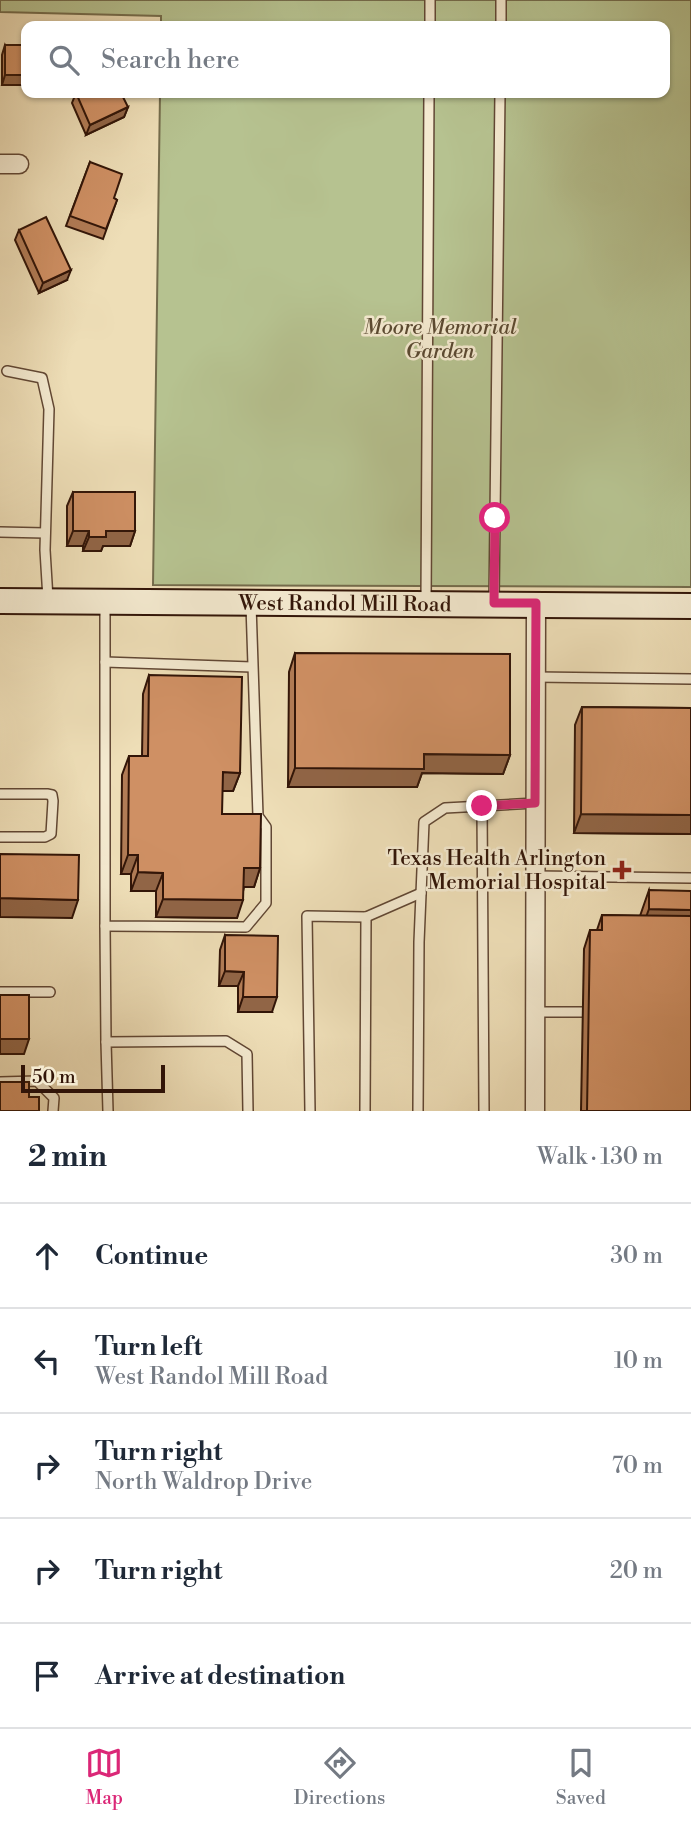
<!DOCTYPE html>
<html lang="en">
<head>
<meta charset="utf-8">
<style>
	body { margin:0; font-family:"Libre Bodoni",serif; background:#f2f2f3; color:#1f2937 }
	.scale { position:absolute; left:21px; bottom:18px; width:144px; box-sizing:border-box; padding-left:7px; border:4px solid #321508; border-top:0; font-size:19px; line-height:24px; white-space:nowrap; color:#321508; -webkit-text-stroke:5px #f4ead0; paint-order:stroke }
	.stop { position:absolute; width:21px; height:21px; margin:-16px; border:5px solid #db2777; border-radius:50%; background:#fff }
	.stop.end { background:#db2777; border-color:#fff; box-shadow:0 2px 7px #0008 }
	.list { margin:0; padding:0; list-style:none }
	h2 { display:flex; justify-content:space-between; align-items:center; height:91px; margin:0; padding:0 28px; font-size:30px }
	h2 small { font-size:23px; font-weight:400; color:#747a83 }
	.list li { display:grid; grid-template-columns:46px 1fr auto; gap:21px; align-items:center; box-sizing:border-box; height:105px; padding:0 28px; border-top:2px solid #e0e1e3 }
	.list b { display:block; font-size:26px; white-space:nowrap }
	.list p { margin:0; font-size:23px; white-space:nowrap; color:#747a83 }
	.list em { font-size:23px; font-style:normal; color:#747a83 }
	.icon { flex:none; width:38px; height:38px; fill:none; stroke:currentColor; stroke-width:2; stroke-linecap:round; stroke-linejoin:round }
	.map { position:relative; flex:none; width:691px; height:1111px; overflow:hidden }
	.search { position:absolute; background:#fff; box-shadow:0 2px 5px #0004; left:21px; right:21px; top:21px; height:77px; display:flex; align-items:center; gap:18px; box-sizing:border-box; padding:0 24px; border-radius:14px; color:#747a83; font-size:26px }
	.sheet { height:616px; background:#fff }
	nav { display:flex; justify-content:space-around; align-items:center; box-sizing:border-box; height:98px; border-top:2px solid #e0e1e3; background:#fff; font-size:19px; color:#747a83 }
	nav a { display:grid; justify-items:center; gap:4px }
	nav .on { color:#db2777 }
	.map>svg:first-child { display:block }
	.green { fill:#b6c290; stroke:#746c4c; stroke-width:2 }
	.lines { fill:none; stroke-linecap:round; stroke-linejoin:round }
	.service-casing { stroke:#614734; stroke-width:12 }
	.minor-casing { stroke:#614734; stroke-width:21 }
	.secondary-casing { stroke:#321508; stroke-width:28 }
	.service { stroke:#f4ead0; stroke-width:9 }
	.minor { stroke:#f4ead0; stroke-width:18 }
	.secondary { stroke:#f4ead0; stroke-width:24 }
	.wall { fill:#b27c56; stroke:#321508; stroke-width:2 }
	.shaded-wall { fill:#916546; stroke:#321508; stroke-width:2 }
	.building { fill:#cf9064; stroke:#321508; stroke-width:2 }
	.route { stroke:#db2777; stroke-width:9 }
	.poi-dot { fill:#8f2418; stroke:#f4ead0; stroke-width:2.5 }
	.labels { text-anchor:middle; stroke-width:5; stroke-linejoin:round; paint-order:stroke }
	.park-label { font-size:21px; font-style:italic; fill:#5a4931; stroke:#f4ead0 }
	.street-label { font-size:21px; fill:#321508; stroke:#f4ead0 }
	.poi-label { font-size:21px; fill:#321508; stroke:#f4ead0; text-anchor:end }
</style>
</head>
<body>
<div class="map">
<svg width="691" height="1111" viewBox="0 0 691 1111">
	<rect width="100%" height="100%" fill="#eedeb7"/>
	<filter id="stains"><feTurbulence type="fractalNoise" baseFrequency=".00286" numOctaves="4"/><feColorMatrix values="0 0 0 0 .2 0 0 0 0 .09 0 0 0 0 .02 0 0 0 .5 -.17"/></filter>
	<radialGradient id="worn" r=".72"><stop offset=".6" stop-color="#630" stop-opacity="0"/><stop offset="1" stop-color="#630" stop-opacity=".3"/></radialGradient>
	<path class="green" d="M0,0H691V587L153,585L160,93H665V26H161V16L0,12Z"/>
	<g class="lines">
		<defs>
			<g id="service">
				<path d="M430,26V0"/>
				<path d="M501,26V0"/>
				<path d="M7,371L42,378L49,409L45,550L48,599"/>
				<path d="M0,532L45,533"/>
				<path d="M494,601L500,93"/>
				<path d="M426,602L429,93"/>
				<path d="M105,603V926L246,927L266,903V827L258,816L251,605"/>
				<path d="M105,662L252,667"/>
				<path d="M535,677L691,679"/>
				<path d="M0,794H47L52,795L53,801L51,834L45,837H0"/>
				<path d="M482,806L484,1111"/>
				<path d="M535,876L691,878"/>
				<path d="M105,926L106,1042"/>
				<path d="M0,992H50"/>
				<path d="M534,1012H582"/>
				<path d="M0,1082L37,1081L54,1098L53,1111"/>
				<path d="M108,1111L106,1042L226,1041L247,1054L248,1111"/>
				<path d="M310,1111L307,916L366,917L421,893"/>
				<path d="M365,1111L366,917"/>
				<path d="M418,1111L419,942L424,822L445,808L535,803"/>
			</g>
			<g id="minor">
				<path d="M0,164H19"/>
				<path d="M535,1111L536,603"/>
			</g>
			<g id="secondary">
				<path id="s1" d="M0,601L691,606"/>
			</g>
		</defs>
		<use href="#service" class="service-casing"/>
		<use href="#minor" class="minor-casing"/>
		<use href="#secondary" class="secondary-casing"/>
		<use href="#service" class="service"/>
		<use href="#minor" class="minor"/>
		<use href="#secondary" class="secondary"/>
	</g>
	<g class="wall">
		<path d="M5,45L26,85H2V55Z"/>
		<path d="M76,93L128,107L124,117L86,135L72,103Z"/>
		<path d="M90,162L114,198L117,200L103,239L66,226Z"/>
		<path d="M19,230L67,280L39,293L15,240Z"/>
		<path d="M73,492L135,531L130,546H103L101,551H83V546H67V506Z"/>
		<path d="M295,653L510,755L503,774L422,773L417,787H288L289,672Z"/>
		<path d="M149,675L240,773L233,791H222V814L260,868L254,887H244L237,918L156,917V891H131V874H121L122,775L129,756H142L143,694Z"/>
		<path d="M582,707L691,708V834L574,833L575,725Z"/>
		<path d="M649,890L691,1111H581L584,949L590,930H597L602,915L640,916Z"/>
		<path d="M225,935L272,1012H238V986H219L220,950Z"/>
	</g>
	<g class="shaded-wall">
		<path d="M5,75H26V85H2Z"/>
		<path d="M128,107L124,117L86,135L90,125Z"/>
		<path d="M71,270L67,280L39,293L43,283Z"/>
		<path d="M73,531H89L83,546H67Z"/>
		<path d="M106,531H135L130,546H103L101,551H83L89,537Z"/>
		<path d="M424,754L510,755L503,774L422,773L417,787H288L295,768Z"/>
		<path d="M223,772L240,773L233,791H216Z"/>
		<path d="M581,814L691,815V834L574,833Z"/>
		<path d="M128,855H138L131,874H121Z"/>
		<path d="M244,868H260L254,887H237Z"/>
		<path d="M138,872L163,873L156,891H131Z"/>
		<path d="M0,898L78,900L72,918L0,917Z"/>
		<path d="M163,899L243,900L237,918L156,917Z"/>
		<path d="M649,909L691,910V935L640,934Z"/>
		<path d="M225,971L244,972L238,986H219Z"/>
		<path d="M243,997H277L272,1012H238Z"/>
		<path d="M0,1039H29L24,1054H0Z"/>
	</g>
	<g class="building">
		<rect x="5" y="45" width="21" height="30"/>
		<path d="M76,93H121L128,107L90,125Z"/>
		<path d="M90,162L122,174L114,198L117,200L106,229L70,216Z"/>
		<path d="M46,217L71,270L43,283L19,230Z"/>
		<path d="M73,492H135V531H106V537H89V531H73Z"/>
		<path d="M295,653L510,654V755L424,754V769L295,768Z"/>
		<path d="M149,675L242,677L240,773L223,772L222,814H261L260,868H244L243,900L163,899V873L138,872V855H128L129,756H148Z"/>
		<path d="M582,707L691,708V815L581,814Z"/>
		<path d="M0,854L79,855L78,900L0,898Z"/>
		<path d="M649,890L691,891V910L649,909Z"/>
		<path d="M602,915L691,916V1111H587L590,930H602Z"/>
		<path d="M225,935L278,936L277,997H243L244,972L225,971Z"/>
		<rect x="0" y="995" width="29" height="44"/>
		<path d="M0,1082H29V1097H39V1111H0Z"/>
	</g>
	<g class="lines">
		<path class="route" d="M482,806L535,803L536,603H494L495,518"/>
	</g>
	<path class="poi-dot" d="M618.5 859.5h7v7h7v7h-7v7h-7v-7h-7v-7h7z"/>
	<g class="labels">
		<g class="park-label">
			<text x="440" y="334">Moore Memorial<tspan x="440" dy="24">Garden</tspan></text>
		</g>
		<g class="street-label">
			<text dy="7" stroke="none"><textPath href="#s1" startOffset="345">West Randol Mill Road</textPath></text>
		</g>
		<g class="poi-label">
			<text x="606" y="865">Texas Health Arlington<tspan x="606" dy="24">Memorial Hospital</tspan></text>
		</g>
	</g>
	<rect width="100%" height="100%" filter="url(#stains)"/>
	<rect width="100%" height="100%" fill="url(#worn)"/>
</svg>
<div class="scale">50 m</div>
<div class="stop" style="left:495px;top:518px"></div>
<div class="stop end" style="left:482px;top:806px"></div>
<div class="search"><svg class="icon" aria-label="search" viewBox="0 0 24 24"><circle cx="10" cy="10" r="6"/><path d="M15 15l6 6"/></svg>Search here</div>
</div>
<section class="sheet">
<h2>2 min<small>Walk · 130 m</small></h2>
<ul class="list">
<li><svg class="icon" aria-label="ahead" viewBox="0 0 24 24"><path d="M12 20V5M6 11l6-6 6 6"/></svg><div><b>Continue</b></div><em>30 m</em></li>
<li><svg class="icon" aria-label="left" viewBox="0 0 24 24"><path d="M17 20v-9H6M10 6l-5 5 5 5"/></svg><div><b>Turn left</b><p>West Randol Mill Road</p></div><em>10 m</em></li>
<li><svg class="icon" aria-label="right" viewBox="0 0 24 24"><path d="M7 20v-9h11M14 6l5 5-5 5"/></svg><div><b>Turn right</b><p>North Waldrop Drive</p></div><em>70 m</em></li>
<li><svg class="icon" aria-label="right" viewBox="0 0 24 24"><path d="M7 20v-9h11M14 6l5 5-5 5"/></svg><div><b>Turn right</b></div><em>20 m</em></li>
<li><svg class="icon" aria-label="arrive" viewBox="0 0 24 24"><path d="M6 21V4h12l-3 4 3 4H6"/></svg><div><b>Arrive at destination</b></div></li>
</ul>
</section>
<nav>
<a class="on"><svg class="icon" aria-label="map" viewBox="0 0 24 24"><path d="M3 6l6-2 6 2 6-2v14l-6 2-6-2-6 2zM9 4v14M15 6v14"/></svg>Map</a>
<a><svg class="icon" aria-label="directions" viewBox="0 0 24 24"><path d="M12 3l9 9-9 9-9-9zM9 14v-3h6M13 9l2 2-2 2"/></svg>Directions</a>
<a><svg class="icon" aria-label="saved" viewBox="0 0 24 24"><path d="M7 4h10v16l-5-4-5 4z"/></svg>Saved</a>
</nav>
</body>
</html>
